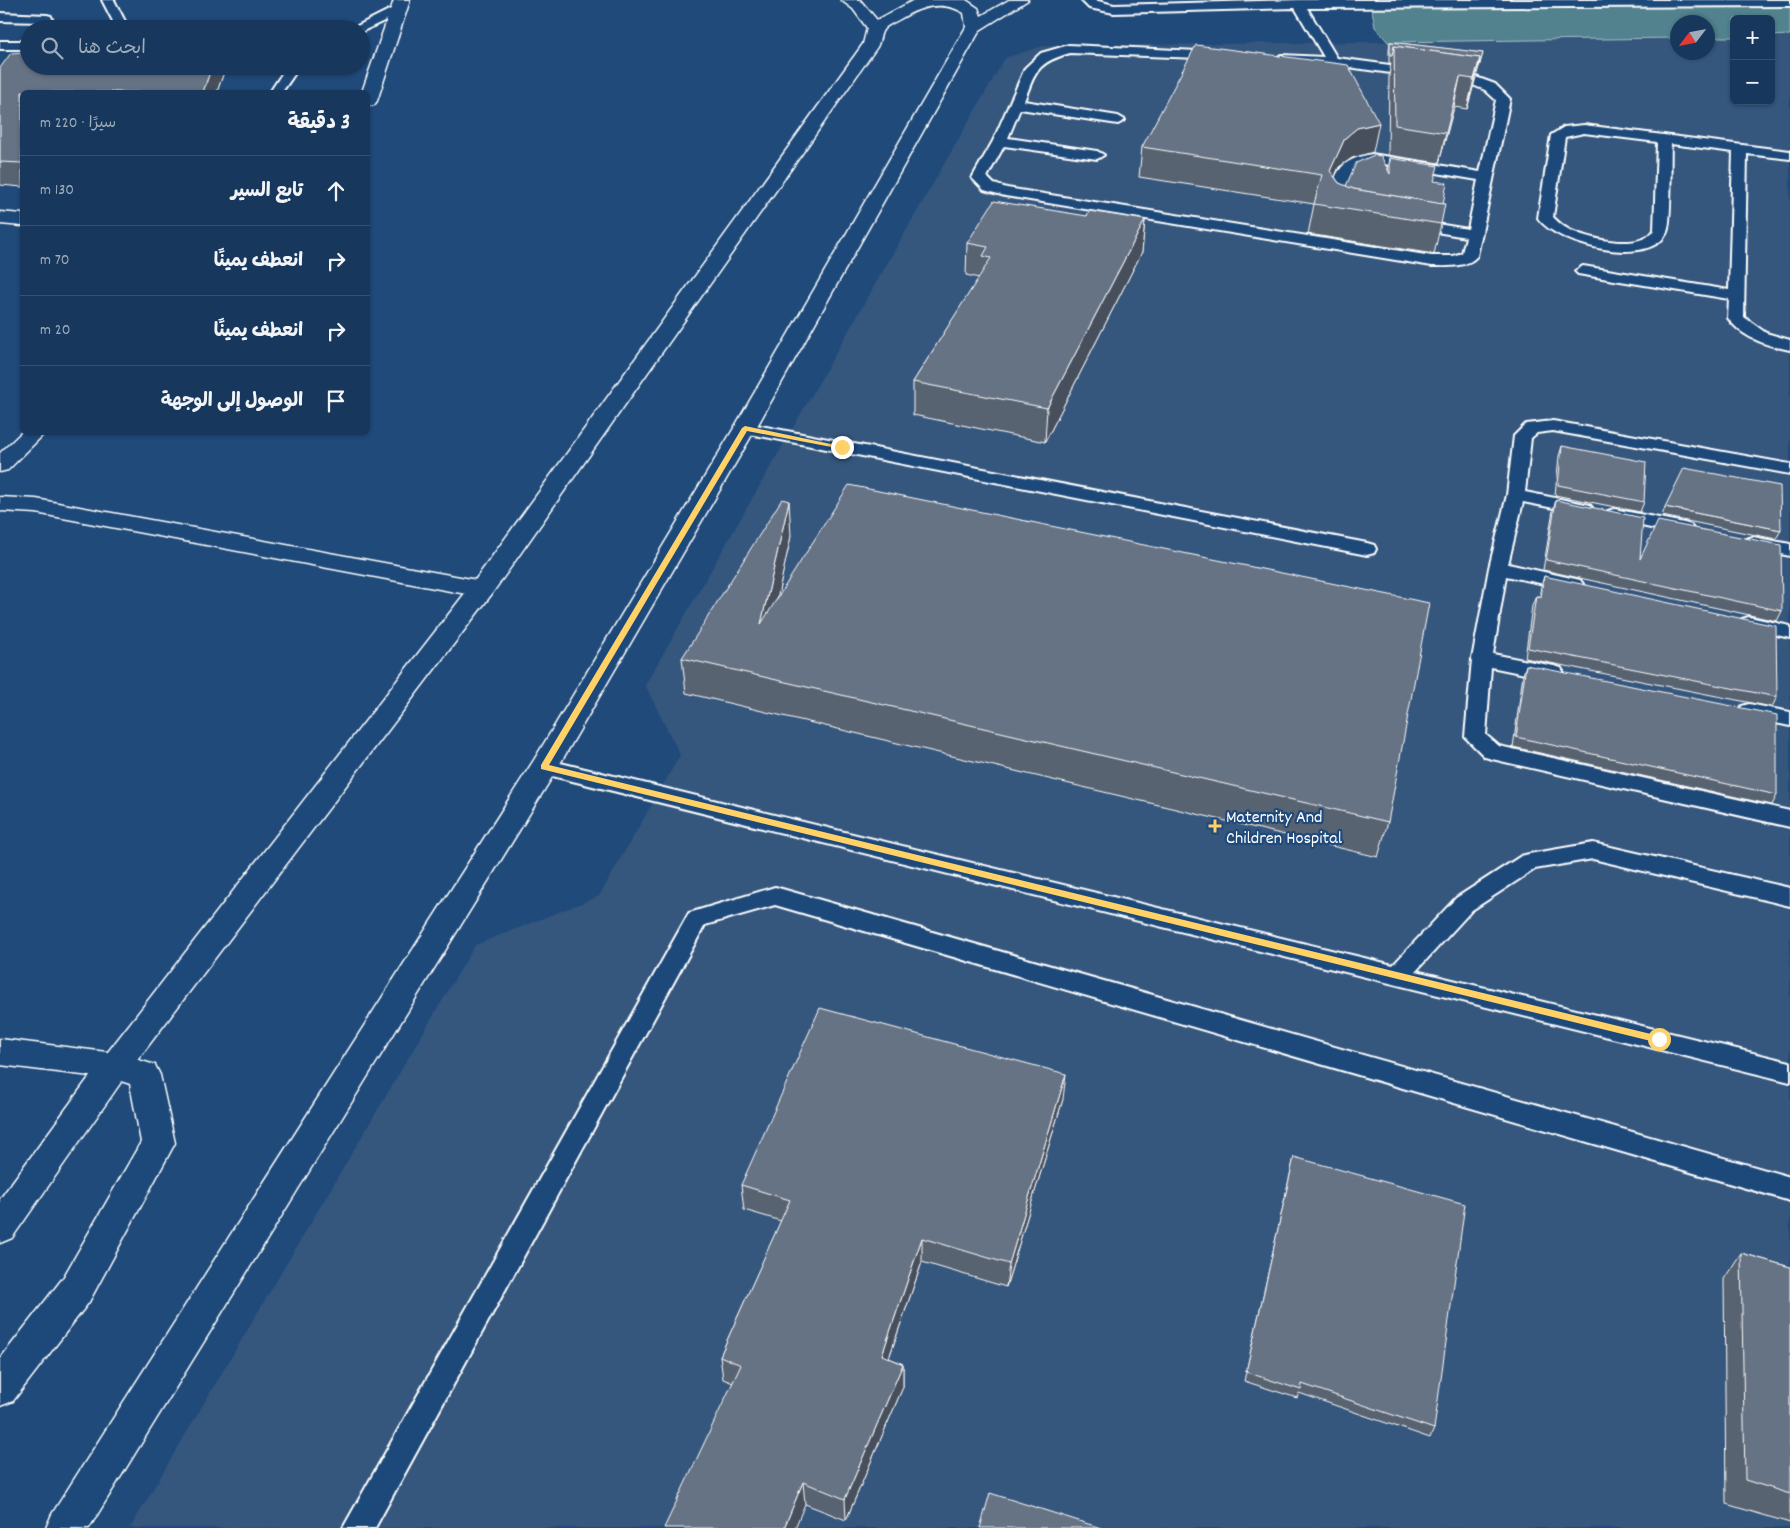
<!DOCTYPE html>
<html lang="ar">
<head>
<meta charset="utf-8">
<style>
	body { margin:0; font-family:Dekko,"Playpen Sans Arabic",sans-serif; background:#203f62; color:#f1f3f6; direction:rtl }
	.controls { position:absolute; right:15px; top:15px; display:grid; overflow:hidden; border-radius:8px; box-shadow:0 1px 4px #0004 }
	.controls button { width:45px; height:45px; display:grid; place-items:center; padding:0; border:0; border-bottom:1px solid #365272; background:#17385c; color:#f1f3f6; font:25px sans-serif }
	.compass { position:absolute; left:1670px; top:15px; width:45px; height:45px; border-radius:50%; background:#17385c; box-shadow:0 1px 4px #0004; rotate:238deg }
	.stop { position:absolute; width:15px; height:15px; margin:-11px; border:4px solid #ffd166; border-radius:50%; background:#fff }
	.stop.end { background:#ffd166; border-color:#fff; box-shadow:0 1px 5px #0008 }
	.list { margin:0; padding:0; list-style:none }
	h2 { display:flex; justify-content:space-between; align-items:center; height:65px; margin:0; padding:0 20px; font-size:21px }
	h2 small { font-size:16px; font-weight:400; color:#9eacbb }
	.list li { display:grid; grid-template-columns:32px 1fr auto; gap:15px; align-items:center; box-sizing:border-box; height:70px; padding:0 20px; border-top:1px solid #365272 }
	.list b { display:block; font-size:19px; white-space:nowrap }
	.list em { font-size:16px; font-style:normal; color:#9eacbb }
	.icon { flex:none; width:28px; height:28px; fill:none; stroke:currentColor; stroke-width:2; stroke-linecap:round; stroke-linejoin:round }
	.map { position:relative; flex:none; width:1790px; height:1528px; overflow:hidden; direction:ltr }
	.search { position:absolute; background:#17385c; box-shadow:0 1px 4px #0004; left:20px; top:20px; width:350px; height:55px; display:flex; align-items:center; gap:12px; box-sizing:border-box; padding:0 18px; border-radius:28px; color:#9eacbb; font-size:19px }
	.panel { position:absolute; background:#17385c; box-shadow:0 1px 4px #0004; left:20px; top:90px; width:350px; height:345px; border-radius:8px; direction:rtl }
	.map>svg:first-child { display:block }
	.built { fill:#34567d }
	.green { fill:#51828e; stroke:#a8c0c6 }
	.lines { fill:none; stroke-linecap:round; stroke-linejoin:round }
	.service-casing { stroke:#fff; stroke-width:4 }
	.minor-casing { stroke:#fff; stroke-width:3 }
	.tertiary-casing { stroke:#fff; stroke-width:3 }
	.service { fill:#1f4a7a; fill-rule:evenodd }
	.minor { fill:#1f4a7a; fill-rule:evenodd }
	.tertiary { fill:#1f4a7a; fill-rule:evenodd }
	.wall { fill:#586372; stroke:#fff }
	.shaded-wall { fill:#47505d; stroke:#fff }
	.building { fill:#667385; stroke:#fff }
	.route { fill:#ffd166 }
	.poi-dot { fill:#ffd166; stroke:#1f4a7a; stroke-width:2 }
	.labels { text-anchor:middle; stroke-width:4.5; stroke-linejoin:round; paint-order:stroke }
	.poi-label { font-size:18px; fill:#fff; stroke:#1f4a7a; text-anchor:start }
</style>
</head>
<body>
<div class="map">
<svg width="1790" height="1528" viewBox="0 0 1790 1528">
	<rect width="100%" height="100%" fill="#1f4a7a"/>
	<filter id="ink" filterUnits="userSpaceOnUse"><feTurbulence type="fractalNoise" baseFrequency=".02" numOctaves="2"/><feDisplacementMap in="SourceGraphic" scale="10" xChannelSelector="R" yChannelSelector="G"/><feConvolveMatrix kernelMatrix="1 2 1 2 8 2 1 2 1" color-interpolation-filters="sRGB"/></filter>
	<g filter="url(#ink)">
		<path class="built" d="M1790,35V1528H130L475,945L599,896L680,755L645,685L1005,58L1043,46L1677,38L1678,52H1708V37L1734,36V101H1771V36Z"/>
		<path class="green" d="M1366,0H1790V35L1771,36V19H1734V37H1708V22H1678L1677,38L1388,42L1375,27L1372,10Z"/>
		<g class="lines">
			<defs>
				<g id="service">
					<path d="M102,0H114L129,29H117Z"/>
					<path d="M1081,0H1094L1114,5L1299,0H1790V6L1307,8L1337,58L1473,76L1495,84L1510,99L1477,256C1467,268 1446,266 1432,266L1005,196L984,190L972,178L993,141L1025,68L1041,53L1069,45L1220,52L1224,53L1226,56L1224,59L1070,53C1036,63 1036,71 1024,101L1118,116L1125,120L1118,124L1020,109L1008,138L1097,151L1104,155L1097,159L1004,146L987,177L994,184L1007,188L1432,256H1453L1462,253L1466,237L1412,228L1405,224L1412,220L1468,229L1478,180L1372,162L1353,170L1340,200L1346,208L1344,211H1334L1326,200C1338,171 1338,160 1372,154L1480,172L1496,100L1485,90L1470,84L1333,65L1276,62L1275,59L1281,55L1324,57L1295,8L1114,13L1089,8Z"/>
					<path d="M399,5L403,6L405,9L403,12L361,32V29H351Z"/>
					<path d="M0,13L47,15L51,16L54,25L52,29H40L41,22L0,21Z"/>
					<rect x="0" y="41" width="29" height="8"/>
					<path d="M287,66H300L282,92H270Z"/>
					<path d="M1584,125L1790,151V159L1747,154L1744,317L1766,333L1790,340V350C1768,346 1742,338 1728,318L1729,299L1578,274L1575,271L1583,266L1729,290L1733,152L1671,144C1670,160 1672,221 1667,232C1651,269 1556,245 1538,218L1551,135L1564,127ZM1584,133L1657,142L1654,230C1641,252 1587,239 1568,229C1562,226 1557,221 1553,217L1565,137Z"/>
					<path d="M1553,421L1790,464V474L1553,431L1537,433L1531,438L1525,492L1590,505L1593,509L1590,513L1584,514L1523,502L1508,564L1580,580L1583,584L1580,588L1573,590L1506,576L1493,654L1554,666L1561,668L1564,673L1561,678L1554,680L1491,667L1486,735L1499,746L1790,811V827L1492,759L1485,757L1465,737L1472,659L1489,568L1507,495L1514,436L1526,424Z"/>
					<path d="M745,423L1367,543L1374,545L1376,549L1374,553L1367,555L739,432L736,428L739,424Z"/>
					<path d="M1614,509L1684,523L1691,525L1693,529L1691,533L1684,535L1608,519L1605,515L1608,511Z"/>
					<path d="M1753,537L1790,544V556L1746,547L1744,543L1746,539Z"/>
					<path d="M1749,617L1790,626V638L1742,627L1739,623L1742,619Z"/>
					<path d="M1749,704L1790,712V726L1742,716L1739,711L1742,706Z"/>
					<path d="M544,759L1393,965L1456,898L1521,856L1529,854L1593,843L1790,888V906L1593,859L1535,869L1472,910L1416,971L1790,1062V1082L536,772L533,767L536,762Z"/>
					<path d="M775,887L1790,1177V1201L775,905L705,925L375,1528H343L689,913Z"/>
				</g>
				<g id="minor">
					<path d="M394,0H410L377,101L374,105L368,106V92H362Z"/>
					<path d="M0,212L22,214V226L0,224Z"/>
					<path d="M22,432H46L8,470L0,472V453Z"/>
					<path d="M0,497L36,499L482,581L491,583L494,589L491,595L482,597L36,513L0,511Z"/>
					<path d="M0,1039L115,1053L155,1065L160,1075L175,1143L89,1302L13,1401L0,1406V1359L63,1278L141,1142L130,1084L115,1079L0,1065Z"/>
				</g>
				<path id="tertiary" d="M841,0H860L877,20L914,0H966L978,8L981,16L1009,0H1028L980,30L756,428L554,774L89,1528H46L52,1514L534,760L734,428L966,27L964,13C943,0 921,6 900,19C895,22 887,25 883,30C880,34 880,42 877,47L491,595L126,1075L12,1238L0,1243V1199L104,1057L473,583L863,44L867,28L853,9Z"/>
			</defs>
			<use href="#service" class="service-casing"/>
			<use href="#minor" class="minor-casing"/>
			<use href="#tertiary" class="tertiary-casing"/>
			<use href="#service" class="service"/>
			<use href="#minor" class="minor"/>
			<use href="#tertiary" class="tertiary"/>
		</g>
		<g class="wall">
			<path d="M1390,42L1483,53L1467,109L1454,107L1439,163L1388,155L1389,75L1391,63H1389V50Z"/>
			<path d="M29,66L225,69L217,92H22V187L0,185V68Z"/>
			<path d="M1142,147L1373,152L1352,158L1339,167L1335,177L1339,183L1346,186L1388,170L1390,158L1434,181L1443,204L1441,224L1434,254L1308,234L1314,204L1139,177Z"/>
			<path d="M1087,216L1145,220L1142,252L1045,442L913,415V382L979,278L966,275L967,243Z"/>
			<path d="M1562,446L1644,502L1640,512L1555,495L1559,456Z"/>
			<path d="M1556,500L1640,559L1782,611L1777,621L1543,570L1553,510Z"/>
			<path d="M1665,507L1781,530L1776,539L1662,516Z"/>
			<path d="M791,536L777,599L1388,822L1378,857L686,693L682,658Z"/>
			<path d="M1544,576L1777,697L1772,707L1525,658L1532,606L1536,596L1539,597L1541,586Z"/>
			<path d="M1526,665L1777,795L1772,805L1513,747L1523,675Z"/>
			<path d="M1063,1099L1006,1287L922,1262L889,1358L903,1364V1387L846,1520L805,1504L733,1383L723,1379L720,1356L781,1221L744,1210L741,1185Z"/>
			<path d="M1294,1157L1434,1429L1430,1438L1299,1393L1297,1398L1244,1381Z"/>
			<path d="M1741,1253L1790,1267V1523L1726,1504L1724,1279Z"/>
		</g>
		<g class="shaded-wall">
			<path d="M1480,58L1473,87L1467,109L1474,79Z"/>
			<path d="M126,66H143L131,92L124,69Z"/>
			<path d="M212,66H225V69L217,92H203Z"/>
			<path d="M1460,77L1454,107L1439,163L1446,133Z"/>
			<path d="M1379,123L1373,152L1352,158L1339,167L1324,201L1330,171L1345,138L1357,128Z"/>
			<path d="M1145,220L1142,252L1045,442L1047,408Z"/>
			<path d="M789,501L791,536L764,659L761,624Z"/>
			<path d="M1066,1074L1063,1099L1006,1287L1009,1264Z"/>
			<path d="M922,1238V1262L882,1378V1355Z"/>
			<path d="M903,1364V1387L846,1520L845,1499Z"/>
			<path d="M803,1482L805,1504L795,1528H784Z"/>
		</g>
		<g class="building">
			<path d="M1390,42L1452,49L1483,53L1479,67L1480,58L1394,46L1392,55H1390Z"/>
			<path d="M1196,45L1348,65L1379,123L1357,128L1345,138L1330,171L1339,183L1354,189L1445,204L1441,224L1314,204L1322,175L1142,147Z"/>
			<path d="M1394,46L1480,58L1474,79L1460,77L1446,133L1395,125Z"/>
			<path d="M29,52V66H126L124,69L138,71L142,66H212L203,92H22V163L0,162V68L11,53Z"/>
			<path d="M1374,155L1381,156L1390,174V158L1438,166L1434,181L1447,183L1443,204L1354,189L1346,186L1356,163Z"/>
			<path d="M994,201L1087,216L1089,211L1145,220L1047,408L913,382L991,258L983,256L988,247L967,243Z"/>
			<path d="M1562,446L1646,462L1644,502L1558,485Z"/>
			<path d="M1684,468L1780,486L1781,530L1665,507Z"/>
			<path d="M849,485L1429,603L1388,822L682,658L782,499L789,501L761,624Z"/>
			<path d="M1556,500L1643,518L1640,559L1658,521L1781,545L1782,611L1546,560Z"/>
			<path d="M1544,576L1776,626L1777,697L1528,648L1536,596L1541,597Z"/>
			<path d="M1526,665L1777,715V795L1516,737Z"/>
			<path d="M820,1008L1066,1074L1009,1264L922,1238L882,1355L903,1364L845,1499L803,1482L784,1528H664L741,1365L720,1356L790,1200L741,1185Z"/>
			<path d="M1294,1157L1465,1204L1434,1429L1302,1384L1301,1390L1246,1372Z"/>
			<path d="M1741,1253L1790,1267V1494L1745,1480Z"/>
			<path d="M990,1493L1101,1528H980Z"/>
		</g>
	</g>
	<path class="route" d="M745,426L845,447L842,449L747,431L549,765L1659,1036L1663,1037V1042L1659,1043L541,769V765L742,428Z"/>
	<path class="poi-dot" d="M1212.5 818.5h5v5h5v5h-5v5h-5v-5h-5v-5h5z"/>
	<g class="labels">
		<g class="poi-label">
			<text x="1226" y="822">Maternity And<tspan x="1226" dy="21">Children Hospital</tspan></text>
		</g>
	</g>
</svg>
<div class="controls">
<button>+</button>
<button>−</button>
</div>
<svg class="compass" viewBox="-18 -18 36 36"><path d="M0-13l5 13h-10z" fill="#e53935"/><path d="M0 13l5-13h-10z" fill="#9eacbb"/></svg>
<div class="stop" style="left:1659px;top:1039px"></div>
<div class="stop end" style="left:842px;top:447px"></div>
<div class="search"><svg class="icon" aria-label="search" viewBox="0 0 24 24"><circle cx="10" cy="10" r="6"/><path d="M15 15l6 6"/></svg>ابحث هنا</div>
<section class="panel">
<h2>3 دقيقة<small>سيرًا · 220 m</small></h2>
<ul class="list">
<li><svg class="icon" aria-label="ahead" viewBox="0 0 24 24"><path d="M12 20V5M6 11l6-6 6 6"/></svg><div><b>تابع السير</b></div><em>130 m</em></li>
<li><svg class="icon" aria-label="right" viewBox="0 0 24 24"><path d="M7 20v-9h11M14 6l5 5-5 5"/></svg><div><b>انعطف يمينًا</b></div><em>70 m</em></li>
<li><svg class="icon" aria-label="right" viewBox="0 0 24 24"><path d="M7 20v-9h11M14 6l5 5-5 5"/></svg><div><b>انعطف يمينًا</b></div><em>20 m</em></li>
<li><svg class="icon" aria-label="arrive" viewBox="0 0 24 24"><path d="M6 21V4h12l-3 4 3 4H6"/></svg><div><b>الوصول إلى الوجهة</b></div></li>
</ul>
</section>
</div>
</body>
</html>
